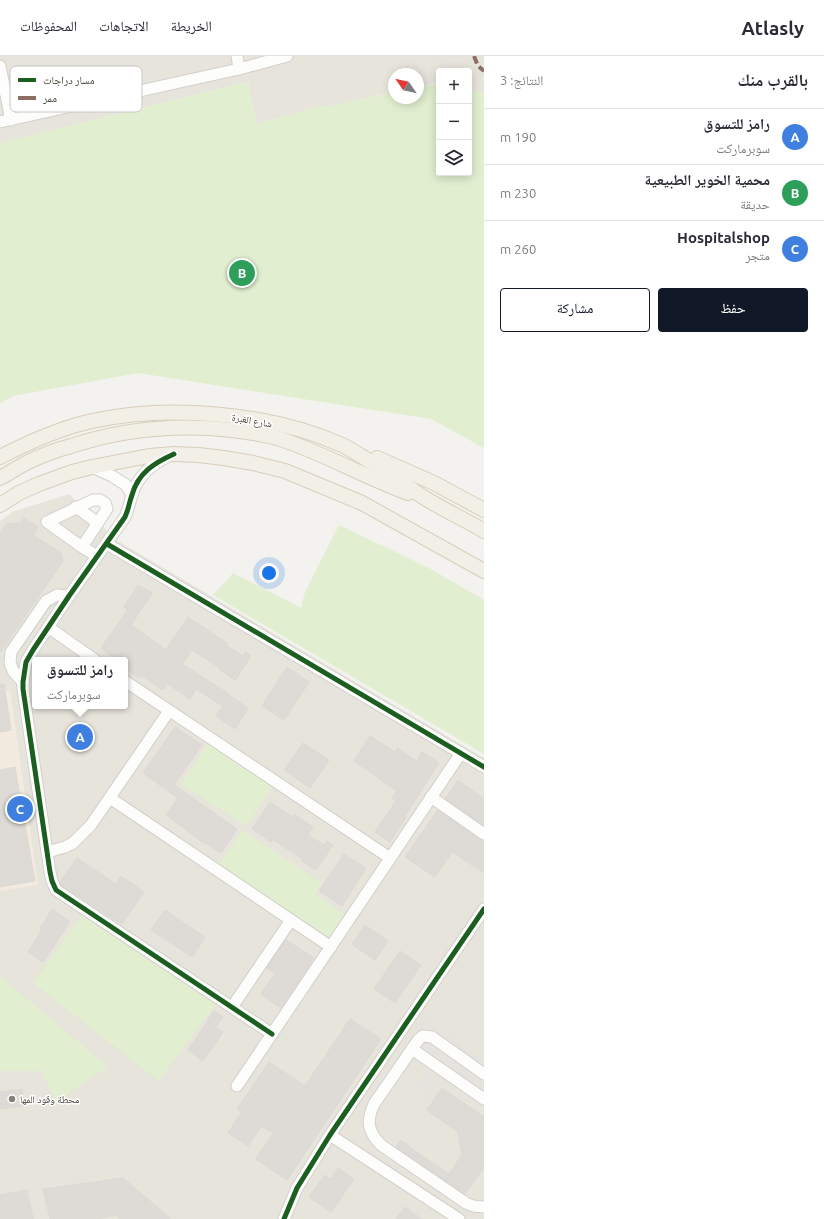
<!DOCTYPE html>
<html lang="ar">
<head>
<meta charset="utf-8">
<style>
	body { margin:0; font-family:Ubuntu,"Noto Naskh Arabic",sans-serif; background:#f2f2f3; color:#2b2b33; direction:rtl }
	.controls { position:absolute; right:12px; top:12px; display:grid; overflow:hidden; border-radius:4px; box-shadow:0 2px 10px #0003 }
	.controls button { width:36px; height:36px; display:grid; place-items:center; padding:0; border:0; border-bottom:1px solid #e1e1e2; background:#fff; color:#2b2b33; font:20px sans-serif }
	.compass { position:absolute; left:388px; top:12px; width:36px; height:36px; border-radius:50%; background:#fff; box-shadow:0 2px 10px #0003; rotate:304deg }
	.you { position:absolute; left:269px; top:517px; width:14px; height:14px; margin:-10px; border:3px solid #fff; border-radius:50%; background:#1a73e8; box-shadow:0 0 0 6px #1a73e833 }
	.badge { display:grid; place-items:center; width:26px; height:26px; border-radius:50%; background:#111827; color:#fff; font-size:13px; font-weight:700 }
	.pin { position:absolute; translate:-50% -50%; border:2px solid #fff; box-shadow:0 1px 4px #0006 }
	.popup { position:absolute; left:32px; top:601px; width:96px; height:52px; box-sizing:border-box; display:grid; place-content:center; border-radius:4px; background:#fff; filter:drop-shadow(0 1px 3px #0005); font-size:13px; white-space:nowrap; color:#7c7c81 }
	.popup b { font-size:15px; color:#2b2b33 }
	.popup::after { content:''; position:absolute; left:50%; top:100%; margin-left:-8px; border:8px solid transparent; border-top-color:#fff }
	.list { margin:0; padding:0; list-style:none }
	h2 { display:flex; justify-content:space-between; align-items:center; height:52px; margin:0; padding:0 16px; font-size:17px }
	h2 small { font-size:13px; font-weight:400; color:#7c7c81 }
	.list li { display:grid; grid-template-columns:26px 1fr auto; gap:12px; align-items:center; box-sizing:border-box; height:56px; padding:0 16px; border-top:1px solid #e1e1e2 }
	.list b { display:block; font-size:15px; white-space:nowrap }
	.list p { margin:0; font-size:13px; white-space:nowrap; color:#7c7c81 }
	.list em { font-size:13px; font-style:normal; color:#7c7c81 }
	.actions { display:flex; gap:8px; padding:12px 16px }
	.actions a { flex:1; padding:9px 0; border:1px solid #111827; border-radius:4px; text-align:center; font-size:14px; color:#111827 }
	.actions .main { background:#111827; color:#fff }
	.icon { flex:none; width:22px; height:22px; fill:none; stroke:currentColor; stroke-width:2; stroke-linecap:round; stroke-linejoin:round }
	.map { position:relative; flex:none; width:484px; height:1163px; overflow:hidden; direction:ltr }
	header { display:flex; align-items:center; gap:24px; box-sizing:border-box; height:56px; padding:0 20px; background:#fff; border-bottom:1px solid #e1e1e2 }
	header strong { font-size:19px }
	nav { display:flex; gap:22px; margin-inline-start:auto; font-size:14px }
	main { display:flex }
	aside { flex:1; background:#fff }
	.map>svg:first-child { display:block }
	.residential { fill:#e7e4dc; fill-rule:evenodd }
	.commercial { fill:#f3ebdf }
	.green { fill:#e1eecf }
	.parking { fill:#e6e3df }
	.building { fill:#dedbd6; stroke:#dcd9d4 }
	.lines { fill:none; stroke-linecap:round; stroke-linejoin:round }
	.minor-casing { stroke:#d2d0cb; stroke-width:13 }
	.major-casing { stroke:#d6cebb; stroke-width:16 }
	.minor { stroke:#fdfdfc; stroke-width:11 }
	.major { stroke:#f2efe6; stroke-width:14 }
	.quiet { stroke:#8d6e63; stroke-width:4; stroke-dasharray:8 4; stroke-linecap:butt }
	.cycleway-casing { stroke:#fff; stroke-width:8 }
	.cycleway { stroke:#1b5e20; stroke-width:5 }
	.poi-dot { fill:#868178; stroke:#fff; stroke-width:1.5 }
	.labels { text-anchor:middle; stroke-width:3; stroke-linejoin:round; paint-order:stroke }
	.street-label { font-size:10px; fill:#4b4439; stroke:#fff }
	.poi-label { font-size:10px; fill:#4b4439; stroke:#fff; text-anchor:start }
	.key { fill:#fff; stroke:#c9c7c4; stroke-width:1 }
	.key-label { font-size:11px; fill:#4b4439 }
</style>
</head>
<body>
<header>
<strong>Atlasly</strong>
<nav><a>الخريطة</a><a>الاتجاهات</a><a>المحفوظات</a></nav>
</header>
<main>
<aside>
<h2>بالقرب منك<small>النتائج: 3</small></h2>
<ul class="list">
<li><span class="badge" style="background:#3f7fe0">A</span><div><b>رامز للتسوق</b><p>سوبرماركت</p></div><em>190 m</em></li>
<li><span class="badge" style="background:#2e9e5b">B</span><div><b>محمية الخوير الطبيعية</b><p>حديقة</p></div><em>230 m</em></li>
<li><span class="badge" style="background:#3f7fe0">C</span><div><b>Hospitalshop</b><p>متجر</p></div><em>260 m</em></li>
</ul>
<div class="actions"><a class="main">حفظ</a><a>مشاركة</a></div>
</aside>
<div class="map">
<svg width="484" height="1163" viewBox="0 0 484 1163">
	<rect width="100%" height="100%" fill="#f4f2ee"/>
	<g class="residential">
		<path d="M0,0H484V38L469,32V15H439V26L418,31V18H394V36L331,50L313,52L257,68L248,26L0,87Z"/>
		<path d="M69,438L118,485L484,702V1163H0V465L12,456ZM35,604H125V650H35Z"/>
	</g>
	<path class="commercial" d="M10,634L38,829L0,835V636Z"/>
	<g class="green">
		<path d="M248,26L257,68L313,52L331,50L394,36V42H418V31L439,27V117H469V32L484,38V392L431,363L138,317L13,340L0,347V87Z"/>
		<path d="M339,469L429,512L484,544V698L213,539L233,517L301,552L305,536Z"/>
		<path d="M208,687L273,730L246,770L181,728Z"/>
		<path d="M242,774L322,827L315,838L348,860L335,880L326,881L218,810Z"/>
		<path d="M82,859L216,948L159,1025L33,927Z"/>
		<path d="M0,920L108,1011L56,1046L42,1015H0Z"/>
	</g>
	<g class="parking">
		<path d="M425,964L484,1004V1035L411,985Z"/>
		<path d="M428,1014L440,1022L431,1036L419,1028Z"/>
	</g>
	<g class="building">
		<path d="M24,462L38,471L33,479L61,497L63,505L0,597V478L6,468L21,467Z"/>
		<path d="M138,529L152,537L131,569L166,594L188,561L228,588L227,590L243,600L245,596L251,600L235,624L219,613L220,612L192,594L182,608L226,636V637L248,652L235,673L216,660L223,650L196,633L190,643L167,627L163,634L141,619L139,622L128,614L129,612L125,609V604H117L101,592L128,554L124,551Z"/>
		<path d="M287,611L309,626L284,664L262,650Z"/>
		<path d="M0,628H4L11,674L0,676Z"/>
		<path d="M175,671L202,689L174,729L237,773L221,797L206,787L205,788L166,759L178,742L143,717Z"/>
		<path d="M370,680L395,696L397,692L417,705L422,696L439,707L405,760L406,761L390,786L375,776L396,745L392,742L397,735L354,705Z"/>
		<path d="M303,687L329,704L310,732L284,714Z"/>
		<path d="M15,711L35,825L0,831V714Z"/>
		<path d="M458,724L484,743V769L445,743Z"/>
		<path d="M270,746L292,761L294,758L313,771L308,779L324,789L327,785L333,789L316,814L302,805L303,803L272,783L271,786L252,773Z"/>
		<path d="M438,754L480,784L484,785V817L452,796L435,821L405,801Z"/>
		<path d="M344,798L366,812L342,850L319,835Z"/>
		<path d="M77,802L116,828L121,820L144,836L122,868L61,829L60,826Z"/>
		<path d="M52,853L70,866L43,906L28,896L42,874L40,872Z"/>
		<path d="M165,854L205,881L192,901L151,874Z"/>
		<path d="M365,869L388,885L375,904L352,888Z"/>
		<path d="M286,884L314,902L281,952L261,938L275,917L267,912Z"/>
		<path d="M400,895L421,909L395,947L374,933Z"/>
		<path d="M214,955L223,961L216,971L223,976L203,1005L188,994L208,965H207Z"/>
		<path d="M350,963L381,983L287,1124L256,1103L273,1077L262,1070L248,1090L228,1077L242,1056L237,1053L269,1006L305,1030Z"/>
		<path d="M442,1032L484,1061V1111L465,1138L396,1091L401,1084L413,1093H412L449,1118L462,1099L458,1076L427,1054Z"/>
		<path d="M22,1033L24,1050L0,1053V1036Z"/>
		<path d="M338,1112L354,1123L331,1156L309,1141L325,1119L331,1123Z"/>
		<path d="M123,1122L171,1163H121L117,1159L97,1163H50L43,1133Z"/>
		<path d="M27,1134L33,1163H0V1139Z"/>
		<path d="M405,1151L422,1163H396Z"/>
	</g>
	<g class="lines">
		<defs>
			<g id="minor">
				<path d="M237,0L239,13"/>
				<path d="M0,10L11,64"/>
				<path d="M0,66L239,13L287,0"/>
				<path d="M171,399C152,408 138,419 132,439C129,448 129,452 125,461L69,540L33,594L26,606L23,626V633L50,816L52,825L56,834L272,978"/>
				<path d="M92,411L112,420L126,429L132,439"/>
				<path d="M76,451L98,467"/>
				<path d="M107,488L484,711"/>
				<path d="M82,491L47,466L93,444H100L105,447L107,453L82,491L97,500"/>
				<path d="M48,571L95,604"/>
				<path d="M125,625L390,802"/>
				<path d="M23,626L13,615L10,607L11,596L46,545L57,539L69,540"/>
				<path d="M431,741L484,778"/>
				<path d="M110,742L331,891"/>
				<path d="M47,796L65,791L73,787L91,769L169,655"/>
				<path d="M232,951L291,864"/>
				<path d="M412,993L484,1043"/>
				<path d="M484,1018L432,981L423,980L419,983L412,993L374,1048C366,1065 368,1076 381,1089L466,1147L473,1150L484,1151"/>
				<path d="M237,1030L461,697"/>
				<path d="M330,1079L459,1163"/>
				<path d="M284,1163L297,1132L330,1079L484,853"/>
			</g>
			<g id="major">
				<path d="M0,401C29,386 60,372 92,365C169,348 270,357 342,389C349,392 356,397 363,401C373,408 384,413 394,420C405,428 416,437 428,444C446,455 466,464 484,475"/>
				<path d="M377,402L434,427L484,454"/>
				<path d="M0,422C9,417 17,412 26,407C40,400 56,394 71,390C123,373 178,368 232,374C248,376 265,378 280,383C324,397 364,421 408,437"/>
				<path d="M0,449L19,437L39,428L72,416L92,411L149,400L174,398L198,399L224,402L253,407L285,415L362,447L484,515"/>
			</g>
		</defs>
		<use href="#minor" class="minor-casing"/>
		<use href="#major" class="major-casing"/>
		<use href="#minor" class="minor"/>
		<use href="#major" class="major"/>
		<path class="quiet" d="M474,0L478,10L484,15"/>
		<defs>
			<g id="cycleway">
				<path d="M174,398C154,407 138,417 132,439C129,447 129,452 125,461L69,540L33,594L26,606L23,626V633L50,816L52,825L56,834L272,978"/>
				<path d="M107,488L484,711"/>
				<path d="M284,1163L297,1132L330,1079L484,853"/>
			</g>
		</defs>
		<use href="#cycleway" class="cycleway-casing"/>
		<use href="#cycleway" class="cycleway"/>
	</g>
	<circle class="poi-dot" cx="12" cy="1043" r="4"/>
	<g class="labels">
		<g class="street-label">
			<text transform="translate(252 364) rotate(10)" y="4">شارع الغبرة</text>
		</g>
		<g class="poi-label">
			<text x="20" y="1047">محطة وقود المها</text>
		</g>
	</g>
	<rect x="10" y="10" width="132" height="46" rx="6" class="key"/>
	<rect x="18" y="22" width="18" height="4" fill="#1b5e20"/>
	<rect x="18" y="40" width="18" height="4" fill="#8d6e63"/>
	<g class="key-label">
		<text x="43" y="28">مسار دراجات</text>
		<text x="43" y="46">ممر</text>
	</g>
</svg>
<div class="controls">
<button>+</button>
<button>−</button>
<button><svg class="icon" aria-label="layers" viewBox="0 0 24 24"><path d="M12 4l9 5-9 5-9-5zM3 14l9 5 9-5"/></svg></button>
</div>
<svg class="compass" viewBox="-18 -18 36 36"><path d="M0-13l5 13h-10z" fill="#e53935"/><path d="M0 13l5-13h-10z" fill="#7c7c81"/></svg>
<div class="you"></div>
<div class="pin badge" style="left:80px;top:681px;background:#3f7fe0">A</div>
<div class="popup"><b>رامز للتسوق</b>سوبرماركت</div>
<div class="pin badge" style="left:242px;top:217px;background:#2e9e5b">B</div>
<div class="pin badge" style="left:20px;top:753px;background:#3f7fe0">C</div>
</div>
</main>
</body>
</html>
